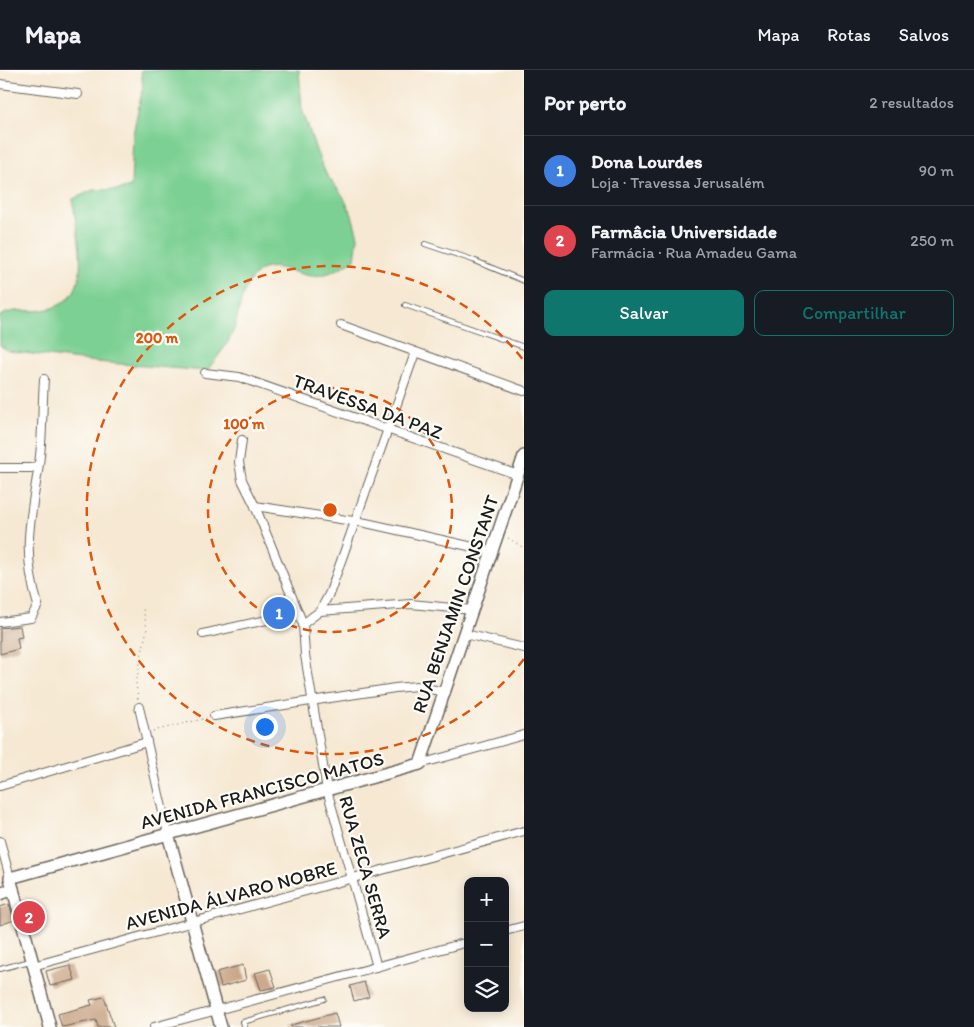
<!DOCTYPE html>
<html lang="pt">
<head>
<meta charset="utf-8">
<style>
	body { margin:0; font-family:Itim,sans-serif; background:#20242c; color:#f1f3f6 }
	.controls { position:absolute; right:15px; bottom:15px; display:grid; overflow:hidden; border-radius:10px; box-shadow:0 2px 12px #0003 }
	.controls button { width:45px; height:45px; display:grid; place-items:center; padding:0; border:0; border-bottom:1px solid #363941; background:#171b24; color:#f1f3f6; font:25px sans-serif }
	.you { position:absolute; left:264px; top:656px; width:18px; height:18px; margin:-12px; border:4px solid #fff; border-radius:50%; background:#1a73e8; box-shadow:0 0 0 8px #1a73e833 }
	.badge { display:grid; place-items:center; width:32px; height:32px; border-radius:50%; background:#0f766e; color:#fff; font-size:16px; font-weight:700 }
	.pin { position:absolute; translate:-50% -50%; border:2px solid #fff; box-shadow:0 1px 5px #0006 }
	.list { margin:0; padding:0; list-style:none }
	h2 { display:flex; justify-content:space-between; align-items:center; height:65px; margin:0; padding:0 20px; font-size:21px }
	h2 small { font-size:16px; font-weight:400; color:#9ea1a6 }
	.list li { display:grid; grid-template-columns:32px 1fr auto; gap:15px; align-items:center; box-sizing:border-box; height:70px; padding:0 20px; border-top:1px solid #363941 }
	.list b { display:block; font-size:19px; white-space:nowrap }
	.list p { margin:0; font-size:16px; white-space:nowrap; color:#9ea1a6 }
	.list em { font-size:16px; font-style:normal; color:#9ea1a6 }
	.actions { display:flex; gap:10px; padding:15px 20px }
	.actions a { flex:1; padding:11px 0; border:1px solid #0f766e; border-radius:10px; text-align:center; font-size:18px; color:#0f766e }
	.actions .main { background:#0f766e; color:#fff }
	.icon { flex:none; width:28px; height:28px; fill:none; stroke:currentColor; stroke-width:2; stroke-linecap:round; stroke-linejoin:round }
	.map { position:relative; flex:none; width:524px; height:957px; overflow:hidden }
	header { display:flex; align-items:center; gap:30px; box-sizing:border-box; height:70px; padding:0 25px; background:#171b24; border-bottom:1px solid #363941 }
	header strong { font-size:24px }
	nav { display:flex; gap:28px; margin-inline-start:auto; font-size:18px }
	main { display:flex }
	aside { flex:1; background:#171b24 }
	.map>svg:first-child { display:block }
	.green { fill:#7bd093; stroke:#4c7658 }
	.building { fill:#c9a485 }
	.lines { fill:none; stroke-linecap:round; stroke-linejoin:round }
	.lane-casing { stroke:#68635c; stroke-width:6 }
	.street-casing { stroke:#68635c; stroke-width:10 }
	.secondary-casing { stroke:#68635c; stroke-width:14 }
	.path { stroke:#68635c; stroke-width:1; stroke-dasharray:1 4; stroke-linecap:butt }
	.lane { stroke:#fff; stroke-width:4 }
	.street { stroke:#fff; stroke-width:8 }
	.secondary { stroke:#fff; stroke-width:11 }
	.ring { fill:none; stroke:#de560d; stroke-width:2.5; stroke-dasharray:9 6 }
	.labels { text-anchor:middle; stroke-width:4.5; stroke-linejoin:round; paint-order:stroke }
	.street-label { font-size:19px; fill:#1c1c1c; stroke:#fdfcf7 }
	.centre { fill:#de560d; stroke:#fdfcf7; stroke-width:2.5 }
	.ring-label { font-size:15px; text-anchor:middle; font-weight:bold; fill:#de560d; stroke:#fdfcf7; stroke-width:4.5; stroke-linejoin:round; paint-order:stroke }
</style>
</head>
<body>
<header>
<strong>Mapa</strong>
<nav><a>Mapa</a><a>Rotas</a><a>Salvos</a></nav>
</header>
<main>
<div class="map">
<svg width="524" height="957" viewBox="0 0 524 957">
	<rect width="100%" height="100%" fill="#fdfcf7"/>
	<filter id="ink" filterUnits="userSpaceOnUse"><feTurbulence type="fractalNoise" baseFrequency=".02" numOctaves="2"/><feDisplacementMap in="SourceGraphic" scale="10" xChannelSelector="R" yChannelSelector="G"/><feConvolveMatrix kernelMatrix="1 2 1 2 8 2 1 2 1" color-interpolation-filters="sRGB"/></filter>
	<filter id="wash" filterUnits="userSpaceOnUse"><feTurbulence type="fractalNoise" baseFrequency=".0096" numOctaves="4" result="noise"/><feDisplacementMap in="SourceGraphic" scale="20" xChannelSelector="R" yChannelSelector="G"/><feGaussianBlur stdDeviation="1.12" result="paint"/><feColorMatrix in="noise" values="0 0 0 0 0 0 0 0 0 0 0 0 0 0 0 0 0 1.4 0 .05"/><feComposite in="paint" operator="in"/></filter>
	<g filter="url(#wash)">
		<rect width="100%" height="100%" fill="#f6e8d2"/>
		<path class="green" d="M141,0H299L302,39L317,83L326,104L343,126L352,145L358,167L355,189C341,198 330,205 313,206C297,206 273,189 257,203C240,218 241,239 234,259C229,274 216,288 207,301L96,292L8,281L0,275V246C18,236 30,244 48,239C99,227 75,164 73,129L93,120H118L131,117L133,64L143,17Z"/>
		<g id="blocks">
			<g class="building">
				<path d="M20,556L22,567L17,568L19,579L0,584V558Z"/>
				<path d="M9,834L14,850L0,855V837Z"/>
				<path d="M70,895L75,910L50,916L46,901Z"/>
				<path d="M243,895L246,910L221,917L217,902Z"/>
				<path d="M270,899L276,917L261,920L255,903Z"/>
				<path d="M364,912L369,927L354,931L350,916Z"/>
				<path d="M104,927L114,957H98L96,950L62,957L58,944L92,935L90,930Z"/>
				<path d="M335,943L339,957H291V955Z"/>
			</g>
		</g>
	</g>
	<g filter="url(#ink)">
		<use href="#blocks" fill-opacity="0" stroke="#68635c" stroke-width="1"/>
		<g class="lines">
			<defs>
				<g id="lane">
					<path d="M425,174L473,190L524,211"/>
					<path d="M405,235L524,277"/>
					<path d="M0,899L30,891"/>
					<path d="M245,957L243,952L324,929"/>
				</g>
				<g id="street">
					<path d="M0,14L78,24"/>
					<path d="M341,255L524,321"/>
					<path d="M205,303L239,307L518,405"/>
					<path d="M242,370L239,392L242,410L255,436L303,554"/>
					<path d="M0,398H31L38,395L39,392"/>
					<path d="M255,436L366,453L491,481"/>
					<path d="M320,541L411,534L473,540"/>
					<path d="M0,552L31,548L38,535C21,480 31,448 39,394C43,366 42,337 44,309"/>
					<path d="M203,564L298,543"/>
					<path d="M465,564L524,578"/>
					<path d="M139,637L168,764"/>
					<path d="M214,646L395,618L417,616L444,622"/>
					<path d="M420,694L524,665"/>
					<path d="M0,716L147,672"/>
					<path d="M0,771L10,808"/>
					<path d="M505,861L524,856"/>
					<path d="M33,896L524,761"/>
					<path d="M377,897L327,720L305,585L303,554L320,541L330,522L415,283"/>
					<path d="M154,957L468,872"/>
				</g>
				<g id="secondary">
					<path d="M168,764L221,957"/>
					<path d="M0,824L13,819"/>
					<path d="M50,957L10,808L420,694L524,386"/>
				</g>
			</defs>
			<use href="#lane" class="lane-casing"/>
			<use href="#street" class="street-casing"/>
			<use href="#secondary" class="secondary-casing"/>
			<g class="path">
				<path d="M508,468L524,478"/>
				<path d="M138,629L136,613L147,559L143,539"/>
				<path d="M153,661L207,648"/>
			</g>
			<use href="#lane" class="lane"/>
			<use href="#street" class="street"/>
			<use href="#secondary" class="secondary"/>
		</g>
	</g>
	<g class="ring">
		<circle cx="330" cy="440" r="122"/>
		<path d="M524 589A244 244 0 1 1 524 291"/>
	</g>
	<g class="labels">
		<g class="street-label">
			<text transform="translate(368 336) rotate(20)" y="7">TRAVESSA DA PAZ</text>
			<text transform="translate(455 534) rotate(-71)" y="7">RUA BENJAMIN CONSTANT</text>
			<text transform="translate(262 720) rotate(-15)" y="7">AVENIDA FRANCISCO MATOS</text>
			<text transform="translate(366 797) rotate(74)" y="7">RUA ZECA SERRA</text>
			<text transform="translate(231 825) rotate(-15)" y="7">AVENIDA ÁLVARO NOBRE</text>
		</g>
	</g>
	<circle cx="330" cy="440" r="8" class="centre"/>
	<g class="ring-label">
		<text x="157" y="273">200 m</text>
		<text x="244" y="359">100 m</text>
	</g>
</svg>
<div class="controls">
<button>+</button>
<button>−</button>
<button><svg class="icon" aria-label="layers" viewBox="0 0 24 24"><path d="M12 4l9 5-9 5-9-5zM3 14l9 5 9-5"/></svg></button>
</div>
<div class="you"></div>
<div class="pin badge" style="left:279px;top:543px;background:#3f7fe0">1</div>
<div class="pin badge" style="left:29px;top:847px;background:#e0444e">2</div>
</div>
<aside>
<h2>Por perto<small>2 resultados</small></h2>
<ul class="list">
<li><span class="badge" style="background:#3f7fe0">1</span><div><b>Dona Lourdes</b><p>Loja · Travessa Jerusalém</p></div><em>90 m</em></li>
<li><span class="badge" style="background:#e0444e">2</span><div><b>Farmâcia Universidade</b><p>Farmácia · Rua Amadeu Gama</p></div><em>250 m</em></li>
</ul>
<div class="actions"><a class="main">Salvar</a><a>Compartilhar</a></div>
</aside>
</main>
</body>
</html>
